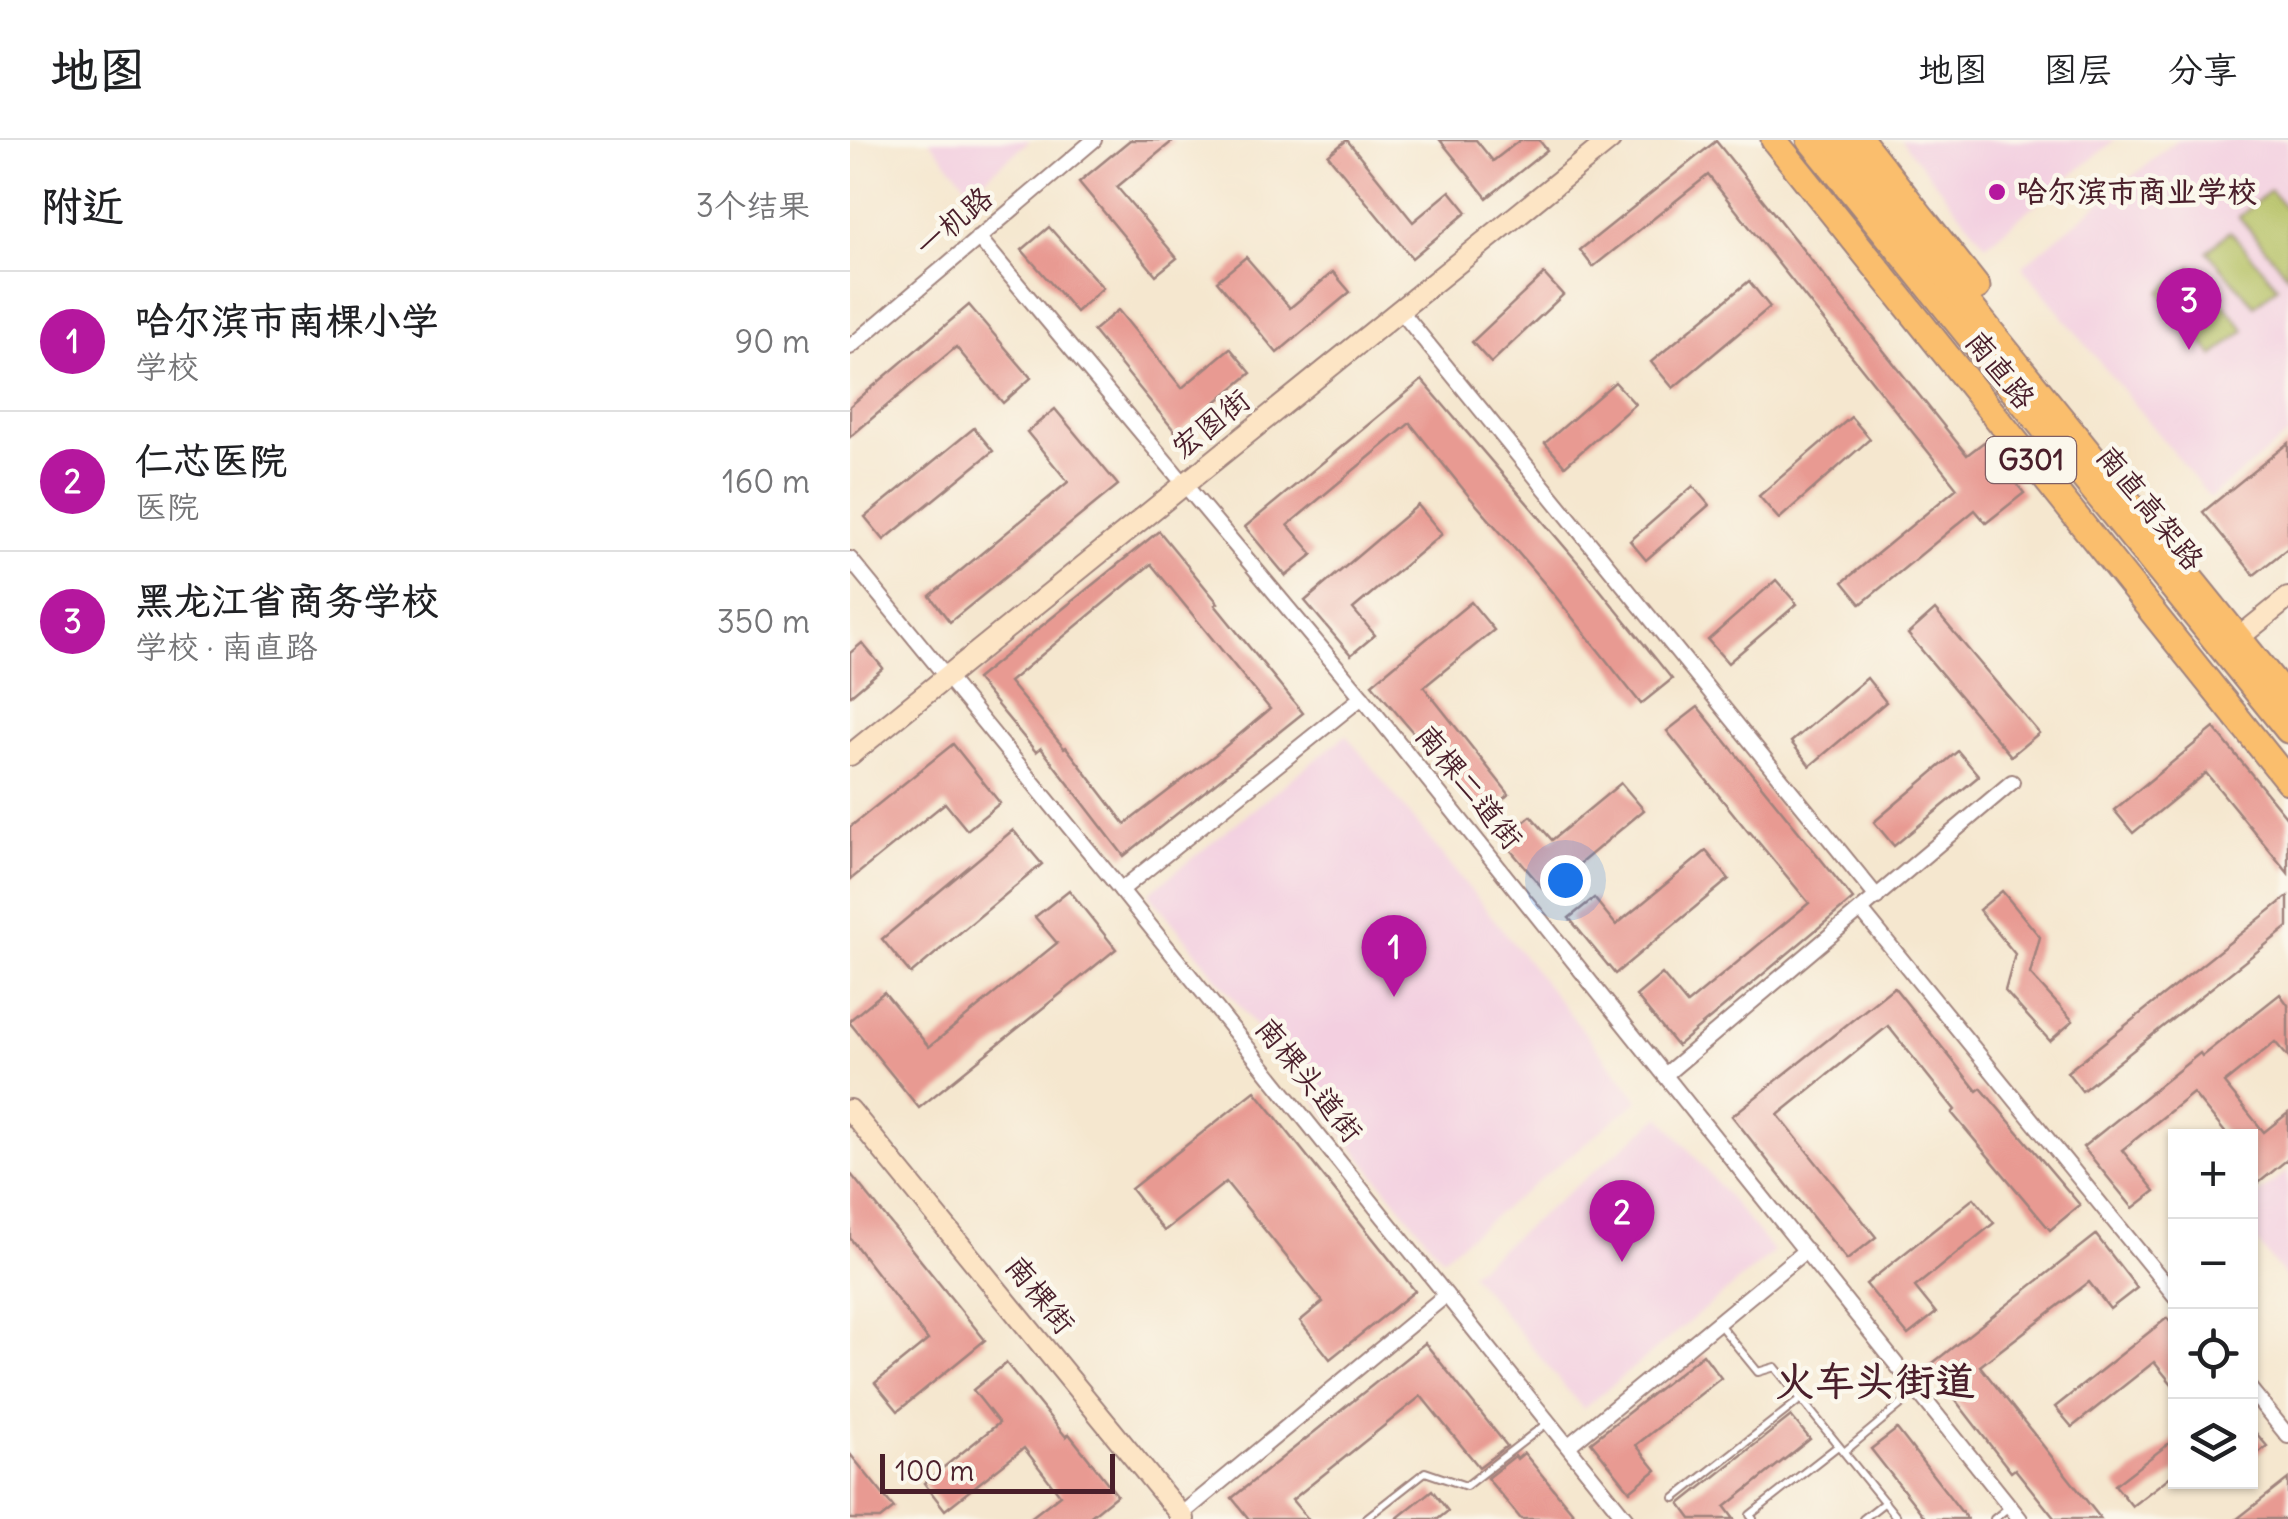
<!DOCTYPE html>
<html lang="zh">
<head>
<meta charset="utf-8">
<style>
	body { margin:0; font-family:Delius,"LXGW WenKai TC",sans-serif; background:#f6f6f6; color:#202124 }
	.controls { position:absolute; right:30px; bottom:30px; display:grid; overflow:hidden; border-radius:0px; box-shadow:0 2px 8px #0004 }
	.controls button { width:90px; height:90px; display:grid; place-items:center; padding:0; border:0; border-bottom:2px solid #e0e0e0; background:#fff; color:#202124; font:50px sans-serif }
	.scale { position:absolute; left:30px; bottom:25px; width:235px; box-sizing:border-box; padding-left:10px; border:5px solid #4a1f2b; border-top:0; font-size:28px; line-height:35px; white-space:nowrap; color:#4a1f2b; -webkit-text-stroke:8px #fbf7ec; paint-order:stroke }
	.you { position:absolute; left:715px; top:740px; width:35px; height:35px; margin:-25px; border:8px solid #fff; border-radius:50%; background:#1a73e8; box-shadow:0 0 0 15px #1a73e833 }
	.badge { display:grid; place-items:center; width:65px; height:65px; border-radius:50%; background:#b5179e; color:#fff; font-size:32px; font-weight:700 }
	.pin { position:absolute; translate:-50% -82px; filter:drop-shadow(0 2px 5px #0008) }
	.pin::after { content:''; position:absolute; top:52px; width:35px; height:30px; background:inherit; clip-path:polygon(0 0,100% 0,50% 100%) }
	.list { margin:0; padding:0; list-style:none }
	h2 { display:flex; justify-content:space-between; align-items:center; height:130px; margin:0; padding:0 40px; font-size:42px }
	h2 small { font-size:32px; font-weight:400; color:#757577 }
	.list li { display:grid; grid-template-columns:65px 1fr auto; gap:30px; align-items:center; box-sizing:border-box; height:140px; padding:0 40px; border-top:2px solid #e0e0e0 }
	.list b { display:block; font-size:38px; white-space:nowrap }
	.list p { margin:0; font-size:32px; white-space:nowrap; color:#757577 }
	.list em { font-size:32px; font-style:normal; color:#757577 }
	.icon { flex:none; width:55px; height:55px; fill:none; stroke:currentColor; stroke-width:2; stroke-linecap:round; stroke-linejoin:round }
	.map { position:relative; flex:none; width:1438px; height:1379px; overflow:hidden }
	header { display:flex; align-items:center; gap:60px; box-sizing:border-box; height:140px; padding:0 50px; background:#fff; border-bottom:2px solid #e0e0e0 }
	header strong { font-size:48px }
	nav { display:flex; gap:55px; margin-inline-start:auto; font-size:35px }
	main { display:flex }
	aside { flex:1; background:#fff }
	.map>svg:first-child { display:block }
	.built { fill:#f3cfe0 }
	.green { fill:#b3bf61; stroke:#7e6f46; stroke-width:2.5 }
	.building { fill:#e89a92; fill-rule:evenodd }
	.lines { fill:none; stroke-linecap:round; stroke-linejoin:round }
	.lane-casing { stroke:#a0837d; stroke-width:10 }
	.street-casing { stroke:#a0837d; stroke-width:18 }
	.secondary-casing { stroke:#a0837d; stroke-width:24 }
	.highway-casing { stroke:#a0837d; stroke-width:29 }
	.lane { stroke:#fff; stroke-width:6 }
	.street { stroke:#fff; stroke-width:14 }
	.secondary { stroke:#fde5c5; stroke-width:20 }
	.highway { stroke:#fabe6d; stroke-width:25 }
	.poi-dot { fill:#b5179e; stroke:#fbf7ec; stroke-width:4 }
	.labels { text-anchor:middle; stroke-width:9; stroke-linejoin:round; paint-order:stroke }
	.shield { fill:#fbf7ec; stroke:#7f6065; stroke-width:2.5 }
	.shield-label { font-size:28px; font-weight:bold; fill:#4a1f2b }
	.poi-label { font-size:30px; font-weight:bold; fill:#4a1f2b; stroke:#fbf7ec; text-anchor:start }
	.street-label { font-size:30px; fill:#4a1f2b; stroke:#fbf7ec }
	.district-label { font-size:40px; font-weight:bold; fill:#4a1f2b; stroke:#fbf7ec }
</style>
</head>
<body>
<header>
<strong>地图</strong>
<nav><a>地图</a><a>图层</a><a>分享</a></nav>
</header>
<main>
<aside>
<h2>附近<small>3个结果</small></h2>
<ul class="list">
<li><span class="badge">1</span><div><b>哈尔滨市南棵小学</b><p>学校</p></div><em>90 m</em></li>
<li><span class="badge">2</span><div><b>仁芯医院</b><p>医院</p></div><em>160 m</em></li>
<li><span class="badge">3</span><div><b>黑龙江省商务学校</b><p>学校 · 南直路</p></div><em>350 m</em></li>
</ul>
</aside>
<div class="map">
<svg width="1438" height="1379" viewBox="0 0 1438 1379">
	<rect width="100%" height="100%" fill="#fbf7ec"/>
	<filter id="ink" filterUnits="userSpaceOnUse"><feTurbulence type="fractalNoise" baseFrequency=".01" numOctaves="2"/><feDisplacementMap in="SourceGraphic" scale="20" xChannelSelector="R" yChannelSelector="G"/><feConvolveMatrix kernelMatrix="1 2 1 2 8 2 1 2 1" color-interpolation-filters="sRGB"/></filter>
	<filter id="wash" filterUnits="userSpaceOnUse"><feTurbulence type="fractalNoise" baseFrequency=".0048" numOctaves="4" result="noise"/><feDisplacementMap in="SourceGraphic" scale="40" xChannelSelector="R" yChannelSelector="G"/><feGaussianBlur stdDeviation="2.25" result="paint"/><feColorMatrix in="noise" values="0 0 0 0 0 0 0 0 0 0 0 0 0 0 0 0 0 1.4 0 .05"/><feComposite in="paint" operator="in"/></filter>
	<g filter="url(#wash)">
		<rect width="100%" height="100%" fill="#f5e7cf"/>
		<g class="built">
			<path d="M79,0H180L121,50Z"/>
			<path d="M1051,0H1265L1136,105Z"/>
			<path d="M1327,0H1438V295L1360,358L1172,126Z"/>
			<path d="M496,595L789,960L592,1118L299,753Z"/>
			<path d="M811,976L924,1112L733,1269L620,1133Z"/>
			<path d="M1438,1031V1141L1401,1095L1400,1061Z"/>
		</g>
		<g class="green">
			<path d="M1420,50L1438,71V136L1389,77Z"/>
			<path d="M1380,91L1428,146L1405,166L1357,111Z"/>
			<path d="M1342,126L1395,190L1364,216L1310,152Z"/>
		</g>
		<g id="blocks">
			<g class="building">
				<path d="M280,0H324L267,47L327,118L306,135L229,42Z"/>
				<path d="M497,0L563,82L600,51L617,72L562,118L478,15Z"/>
				<path d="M590,0H626L643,21L670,0H689L697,10L637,58Z"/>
				<path d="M866,1L1117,315L1134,302L1174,353L1136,383L1125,370L1011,464L993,442L1107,348L858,35L743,127L730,110Z"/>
				<path d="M199,87L253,148L226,172L172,110Z"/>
				<path d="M396,117L440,168L483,132L500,152L427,213L367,141Z"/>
				<path d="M694,134L713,155L641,223L622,202Z"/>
				<path d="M899,141L920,167L823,248L801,222Z"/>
				<path d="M119,165L181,238L153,263L106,207L0,297V266Z"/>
				<path d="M268,170L332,248L380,208L401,233L327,294L243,191Z"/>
				<path d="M572,240L731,426L822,539L791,564L702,452L618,355L560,283L438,385L463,414L436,436L395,387Z"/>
				<path d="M765,242L785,264L715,326L695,303Z"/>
				<path d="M205,269L268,345L100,482L80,456L218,342L177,292Z"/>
				<path d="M1001,277L1020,299L929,379L909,356Z"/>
				<path d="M124,288L143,311L34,400L15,377Z"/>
				<path d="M1438,303V408L1404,435L1353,372Z"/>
				<path d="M843,346L859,365L796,420L780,401Z"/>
				<path d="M568,365L592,394L503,469L525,495L501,515L455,461Z"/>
				<path d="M309,391L368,463L365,465L453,573L274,716L191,608L186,612L126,539ZM301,424L420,569L365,615L275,684L216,607L214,608L159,542Z"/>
				<path d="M926,440L947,464L878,523L858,500Z"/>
				<path d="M621,462L644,490L574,547L659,654L632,676L568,594L566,596L522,544Z"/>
				<path d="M1085,470L1189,593L1161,616L1058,494Z"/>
				<path d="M12,503L33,528L0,556V513Z"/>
				<path d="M1017,538L1036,562L960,626L941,602Z"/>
				<path d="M848,567L1003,759L827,906L786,856L812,834L837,864L959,763L900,692L899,693L817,591Z"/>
				<path d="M1364,588L1438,679V733L1356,633L1283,693L1264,670Z"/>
				<path d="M103,604L150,663L117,690L95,663L0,740V687Z"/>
				<path d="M1108,611L1129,636L1044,706L1024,682Z"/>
				<path d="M771,643L794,670L696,752L652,700L681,676L702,700Z"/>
				<path d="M163,690L192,724L61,834L32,799Z"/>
				<path d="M856,711L879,739L765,834L719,778L744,758L766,785Z"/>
				<path d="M219,750L266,809L69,968L0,883V880L34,852L79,907L207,803L185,777Z"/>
				<path d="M1152,751L1190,797L1180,834L1223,881L1200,901L1155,851L1165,814L1129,770Z"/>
				<path d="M1438,756V787L1232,951L1217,932Z"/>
				<path d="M1044,847L1127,951L1131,948L1230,1065L1200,1090L1102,973L1105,970L1038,886L928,975L1026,1097L997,1120L882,976Z"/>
				<path d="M1430,854L1438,865V917L1425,902L1374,943L1414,992L1438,973V1019L1400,1050V996H1378L1343,953L1272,1010L1305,1051L1283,1068L1233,1007L1350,913L1352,916Z"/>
				<path d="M405,951L565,1151L480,1219L450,1181L473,1162L376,1042L314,1091L281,1049Z"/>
				<path d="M0,1033L135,1200L48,1271L25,1243L78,1200L0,1098Z"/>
				<path d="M1124,1058L1144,1083L1065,1147L1086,1173L1058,1195L1016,1144Z"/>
				<path d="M1246,1095L1287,1148L1260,1169L1239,1142L1130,1226L1251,1379H1205L1165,1329L1161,1332L1079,1226Z"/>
				<path d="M1317,1178L1326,1189V1249L1304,1222L1222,1287L1205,1267Z"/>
				<path d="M575,1203L657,1306L629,1327L571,1256L442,1360L458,1379H399L382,1358Z"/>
				<path d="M853,1214L871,1238L786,1305L806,1330L780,1351L741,1302Z"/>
				<path d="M156,1223L216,1297L219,1294L267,1355L237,1379H179L210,1355L174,1308L95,1370L74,1343L149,1283L123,1250Z"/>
				<path d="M941,1276L960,1299L875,1367L884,1379H841L830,1364Z"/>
				<path d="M1400,1286L1417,1306L1400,1319Z"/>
				<path d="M1047,1289L1117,1379H1076L1021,1309Z"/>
				<path d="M1326,1298V1332L1282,1366L1265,1345Z"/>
				<path d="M674,1313L728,1379H671L637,1338L665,1316L667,1319Z"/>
				<path d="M0,1314L44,1368L30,1379H0Z"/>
				<path d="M1438,1339V1379H1387Z"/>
				<path d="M582,1350L598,1371L588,1379H546Z"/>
			</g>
		</g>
	</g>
	<g filter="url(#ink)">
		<use href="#blocks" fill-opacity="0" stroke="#a0837d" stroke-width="2.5"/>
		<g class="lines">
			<defs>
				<g id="lane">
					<path d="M868,1183L908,1232L925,1227L1048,1379"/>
					<path d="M994,1312L1066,1252"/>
					<path d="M825,1358L951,1259"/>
					<path d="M515,1379L575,1332L616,1346L697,1283"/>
					<path d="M903,1379L900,1375L988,1306"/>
					<path d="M1013,1379L1035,1362"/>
					<path d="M1144,1379L1159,1367"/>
				</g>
				<g id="street">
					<path d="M128,97L512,557L1170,1379"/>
					<path d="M550,170L1027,757"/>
					<path d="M0,207L244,0"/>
					<path d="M0,419L271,750L776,1379"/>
					<path d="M271,750L512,557"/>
					<path d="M1011,770L1326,1157"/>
					<path d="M815,935L1162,642"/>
					<path d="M1400,1249L1438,1296"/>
					<path d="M718,1306L956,1110"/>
					<path d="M327,1378L596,1155"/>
				</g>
				<g id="secondary">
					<path d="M1397,491L1438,458"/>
					<path d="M0,615L760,0"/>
					<path d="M0,970L334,1379"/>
				</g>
				<g id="highway">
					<path d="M924,0L1438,641"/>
					<path d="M960,0L1438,590"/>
					<path d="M986,0L1438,559"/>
					<path d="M1011,0L1127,147"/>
				</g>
			</defs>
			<use href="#lane" class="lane-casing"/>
			<use href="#street" class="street-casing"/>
			<use href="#secondary" class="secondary-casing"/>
			<use href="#highway" class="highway-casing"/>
			<use href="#lane" class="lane"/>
			<use href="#street" class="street"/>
			<use href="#secondary" class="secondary"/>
			<use href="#highway" class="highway"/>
		</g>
	</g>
	<circle class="poi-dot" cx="1147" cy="52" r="10"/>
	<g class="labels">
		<rect class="shield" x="1136" y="297" width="90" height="46" rx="8"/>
		<g class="shield-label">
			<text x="1181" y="330">G301</text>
		</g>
		<g class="poi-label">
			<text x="1167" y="62">哈尔滨市商业学校</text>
		</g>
		<g class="street-label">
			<text transform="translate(104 82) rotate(-40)" y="10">一机路</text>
			<text transform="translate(1150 230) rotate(51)" y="10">南直路</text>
			<text transform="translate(361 284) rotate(-39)" y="10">宏图街</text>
			<text transform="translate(1300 368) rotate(51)" y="10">南直高架路</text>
			<text transform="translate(619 647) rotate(51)" y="10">南棵二道街</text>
			<text transform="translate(459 940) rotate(51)" y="10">南棵头道街</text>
			<text transform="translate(190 1155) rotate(51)" y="10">南棵街</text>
		</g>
		<g class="district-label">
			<text x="1025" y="1255">火车头街道</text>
		</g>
	</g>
</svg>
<div class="controls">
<button>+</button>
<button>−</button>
<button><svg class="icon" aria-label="locate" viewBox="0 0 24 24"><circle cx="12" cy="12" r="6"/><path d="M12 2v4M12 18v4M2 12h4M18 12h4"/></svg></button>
<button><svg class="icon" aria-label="layers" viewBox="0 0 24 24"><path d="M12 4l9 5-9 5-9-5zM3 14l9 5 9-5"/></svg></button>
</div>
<div class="scale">100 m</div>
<div class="you"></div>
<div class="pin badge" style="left:544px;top:857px">1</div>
<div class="pin badge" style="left:772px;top:1122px">2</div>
<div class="pin badge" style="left:1339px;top:210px">3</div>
</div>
</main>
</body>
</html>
